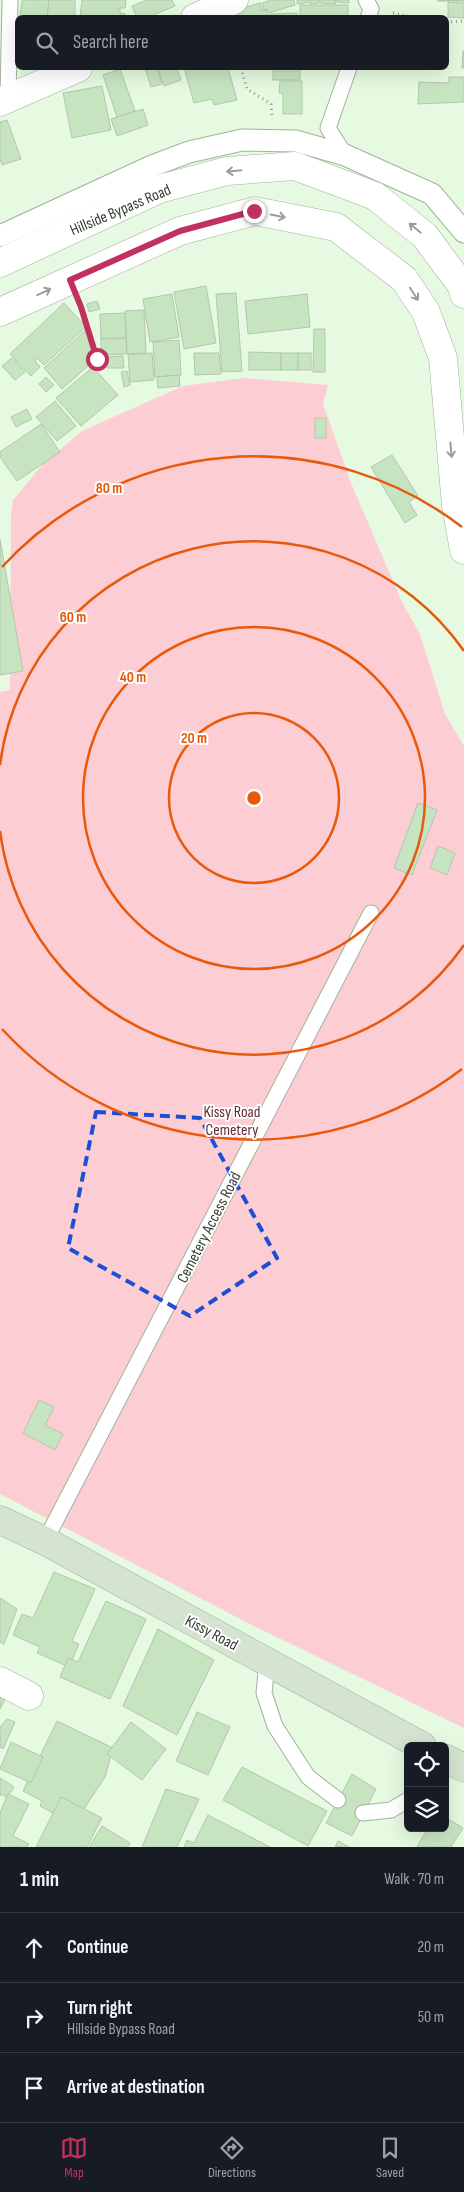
<!DOCTYPE html>
<html lang="en">
<head>
<meta charset="utf-8">
<style>
	body { margin:0; font-family:"Sofia Sans Condensed",sans-serif; background:#242831; color:#f1f3f6 }
	.controls { position:absolute; right:15px; bottom:15px; display:grid; overflow:hidden; border-radius:8px; box-shadow:0 5px 20px #0002 }
	.controls button { width:45px; height:45px; display:grid; place-items:center; padding:0; border:0; border-bottom:1px solid #363941; background:#171b24; color:#f1f3f6; font:25px sans-serif }
	.stop { position:absolute; width:15px; height:15px; margin:-11px; border:4px solid #c0325d; border-radius:50%; background:#fff }
	.stop.end { background:#c0325d; border-color:#fff; box-shadow:0 1px 5px #0008 }
	.list { margin:0; padding:0; list-style:none }
	h2 { display:flex; justify-content:space-between; align-items:center; height:65px; margin:0; padding:0 20px; font-size:21px }
	h2 small { font-size:16px; font-weight:400; color:#9ea1a6 }
	.list li { display:grid; grid-template-columns:32px 1fr auto; gap:15px; align-items:center; box-sizing:border-box; height:70px; padding:0 20px; border-top:1px solid #363941 }
	.list b { display:block; font-size:19px; white-space:nowrap }
	.list p { margin:0; font-size:16px; white-space:nowrap; color:#9ea1a6 }
	.list em { font-size:16px; font-style:normal; color:#9ea1a6 }
	.icon { flex:none; width:28px; height:28px; fill:none; stroke:currentColor; stroke-width:2; stroke-linecap:round; stroke-linejoin:round }
	.map { position:relative; flex:none; width:464px; height:1847px; overflow:hidden }
	.search { position:absolute; background:#171b24; box-shadow:0 5px 20px #0002; left:15px; right:15px; top:15px; height:55px; display:flex; align-items:center; gap:12px; box-sizing:border-box; padding:0 18px; border-radius:8px; color:#9ea1a6; font-size:19px }
	.sheet { height:275px; background:#171b24 }
	nav { display:flex; justify-content:space-around; align-items:center; box-sizing:border-box; height:70px; border-top:1px solid #363941; background:#171b24; font-size:14px; color:#9ea1a6 }
	nav a { display:grid; justify-items:center; gap:2px }
	nav .on { color:#c0325d }
	.map>svg:first-child { display:block }
	.green { fill:#fdcdd4 }
	.building { fill:#c7e4c1; stroke:#b3c6ae }
	.lines { fill:none; stroke-linecap:round; stroke-linejoin:round }
	.service-casing { stroke:#a0b39b; stroke-width:17 }
	.pedestrian-casing { stroke:#a0b39b; stroke-width:23 }
	.minor-casing { stroke:#a0b39b; stroke-width:29 }
	.tertiary-casing { stroke:#a0b39b; stroke-width:29 }
	.secondary-casing { stroke:#a0b39b; stroke-width:29 }
	.path { stroke:#8d9b89; stroke-width:3; stroke-dasharray:1 4; stroke-linecap:butt }
	.service { stroke:#fff; stroke-width:15 }
	.pedestrian { stroke:#fff; stroke-width:21 }
	.minor { stroke:#fff; stroke-width:28 }
	.tertiary { stroke:#fff; stroke-width:28 }
	.secondary { stroke:#d4e4d0; stroke-width:28 }
	.oneway { stroke:#9a9e9a }
	.route { stroke:#c0325d; stroke-width:6 }
	.marked { fill:none; stroke:#1d4ed8; stroke-width:4; stroke-dasharray:10 6; stroke-linejoin:round }
	.ring { fill:none; stroke:#e8590c; stroke-width:2.5 }
	.labels { text-anchor:middle; stroke-width:4; stroke-linejoin:round; paint-order:stroke }
	.street-label { font-size:16px; fill:#363e34; stroke:#fff }
	.park-label { font-size:16px; fill:#642937; stroke:#fff }
	.centre { fill:#e8590c; stroke:#fff; stroke-width:2.5 }
	.ring-label { font-size:15px; text-anchor:middle; font-weight:bold; fill:#e8590c; stroke:#fff; stroke-width:4; stroke-linejoin:round; paint-order:stroke }
</style>
</head>
<body>
<div class="map">
<svg width="464" height="1847" viewBox="0 0 464 1847">
	<rect width="100%" height="100%" fill="#e5fae0"/>
	<path class="green" d="M244,378L328,385L323,404L351,483L402,602L420,634L445,714L464,746V1728L248,1623L0,1494V692L10,690L11,516L13,500L43,464L82,431L183,386Z"/>
	<g class="building">
		<path d="M22,0H49L47,18L20,17Z"/>
		<path d="M49,0H75V18H47Z"/>
		<path d="M82,0H126L125,8H120V13L125,14V18H80Z"/>
		<path d="M147,0H172L175,6L146,18H137L132,6Z"/>
		<path d="M271,0H294L295,5L269,13L267,9L264,10L262,3Z"/>
		<path d="M297,0H309L310,2L297,4Z"/>
		<path d="M310,0H319V3L310,4Z"/>
		<path d="M320,0H336L335,4L320,3Z"/>
		<path d="M336,0H349V3L336,2Z"/>
		<rect x="438" y="0" width="26" height="1"/>
		<path d="M448,2L464,3V18L448,17Z"/>
		<path d="M260,3L262,11L266,10L268,15L258,18H234L232,11Z"/>
		<rect x="300" y="5" width="48" height="13"/>
		<path d="M297,13V18H270V14Z"/>
		<path d="M463,51H464V68H462Z"/>
		<path d="M145,68H157L162,84L151,87Z"/>
		<path d="M158,68H177L181,80L164,86Z"/>
		<path d="M184,68H228L237,100L214,105L212,99L194,103Z"/>
		<path d="M120,69L135,111L117,117L103,75Z"/>
		<rect x="273" y="71" width="27" height="9"/>
		<path d="M449,77H464V102L418,104L419,82L449,83Z"/>
		<path d="M280,81H302V114H283V93H279Z"/>
		<path d="M102,86L111,130L72,138L63,93Z"/>
		<path d="M143,109L148,125L117,136L111,119Z"/>
		<path d="M7,120L21,159L2,165L0,159V122Z"/>
		<path d="M206,286L216,343L184,349L174,292Z"/>
		<path d="M236,293L242,371L222,372L216,294Z"/>
		<path d="M172,294L179,337L150,342L143,299Z"/>
		<path d="M307,294L310,327L248,334L245,301Z"/>
		<path d="M97,301L100,309L89,312L87,304Z"/>
		<path d="M64,303L86,327L44,365L37,358L35,361L40,367L31,376L10,354Z"/>
		<path d="M144,310L146,353L127,354L125,311Z"/>
		<path d="M125,313L126,338L101,339L100,314Z"/>
		<path d="M88,328L96,359L62,389L44,368Z"/>
		<path d="M314,329H325V372H313Z"/>
		<path d="M126,338L127,354L101,355V339Z"/>
		<path d="M179,340L181,375L155,377L153,342Z"/>
		<path d="M249,352L281,353V370H249Z"/>
		<path d="M152,353L154,380L130,382L128,355Z"/>
		<path d="M194,353H219L221,374L195,375Z"/>
		<rect x="281" y="353" width="17" height="17"/>
		<rect x="298" y="353" width="13" height="17"/>
		<path d="M123,356L124,368H107V357Z"/>
		<path d="M12,358L25,372L15,380L2,366Z"/>
		<path d="M93,367L118,395L81,426L56,398Z"/>
		<path d="M127,371L130,385L124,387L121,372Z"/>
		<path d="M179,375L180,386L158,388L157,377Z"/>
		<path d="M46,377L54,385L46,392L39,384Z"/>
		<path d="M55,401L76,426L57,441L36,417Z"/>
		<path d="M27,409L32,419L16,427L11,417Z"/>
		<rect x="315" y="418" width="11" height="20"/>
		<path d="M41,424L60,452L17,481L0,457V452Z"/>
		<path d="M392,455L418,496L409,502L417,515L405,523L371,467Z"/>
		<path d="M0,539L23,671L0,675Z"/>
		<path d="M418,803L437,810L412,875L394,868Z"/>
		<path d="M438,846L455,853L447,875L430,868Z"/>
		<path d="M39,1400L54,1407L45,1425L63,1434L55,1450L23,1433Z"/>
		<path d="M54,1572L95,1589L72,1641L79,1644L69,1667L37,1653L40,1647L13,1635L22,1614L33,1618Z"/>
		<path d="M0,1598L17,1609L4,1644L0,1642Z"/>
		<path d="M106,1601L146,1619L110,1699L60,1677L68,1658L78,1662Z"/>
		<path d="M158,1629L214,1660L177,1735L123,1706Z"/>
		<path d="M0,1697L5,1699L0,1709Z"/>
		<path d="M197,1712L230,1727L208,1775L176,1761Z"/>
		<path d="M7,1719L15,1722L3,1749L0,1747V1727Z"/>
		<path d="M57,1721L113,1748L105,1777L78,1818L60,1810L57,1815L40,1806L42,1801L23,1791Z"/>
		<path d="M131,1722L166,1749L142,1780L107,1754Z"/>
		<path d="M11,1742L43,1757L31,1783L0,1769Z"/>
		<path d="M242,1767L327,1811L308,1846L223,1800Z"/>
		<path d="M352,1774L376,1789L352,1836L326,1823Z"/>
		<path d="M0,1778L14,1787L7,1798L1,1794L0,1796Z"/>
		<path d="M166,1789L199,1799L177,1847H142Z"/>
		<path d="M8,1794L29,1804L13,1836L29,1844L27,1847H0V1813Z"/>
		<path d="M61,1797L102,1818L87,1847H36Z"/>
		<path d="M208,1815L270,1847H184L187,1840L194,1843Z"/>
		<path d="M445,1817L463,1828L451,1847H417L428,1828H445Z"/>
		<path d="M102,1826L130,1843L128,1847H89Z"/>
		<path d="M338,1841L349,1847H335Z"/>
	</g>
	<g class="lines">
		<defs>
			<g id="service">
				<path d="M366,0L371,9L368,18"/>
				<path d="M8,98L10,0"/>
				<path d="M345,155L328,128L349,68"/>
				<path d="M45,1541L371,913"/>
				<path d="M267,1662L264,1693L275,1726L308,1777L338,1800"/>
				<path d="M363,1813L391,1810L408,1800"/>
			</g>
			<path id="pedestrian" d="M0,236L152,166L189,152L242,140L296,141L345,155L432,194L464,232"/>
			<g id="minor">
				<path d="M195,18L234,0"/>
				<path d="M0,102L78,68"/>
				<path d="M0,1681L29,1696"/>
			</g>
			<g id="tertiary">
				<path d="M0,263L159,189L227,171L295,166L375,196L425,236L462,286L464,294"/>
				<path d="M0,312L180,231L255,211L336,227L404,279L426,312L443,358L456,505L464,550"/>
			</g>
			<g id="secondary">
				<path d="M0,1520L45,1541L422,1746"/>
				<path d="M445,1758L464,1768"/>
			</g>
		</defs>
		<use href="#service" class="service-casing"/>
		<use href="#pedestrian" class="pedestrian-casing"/>
		<use href="#minor" class="minor-casing"/>
		<use href="#tertiary" class="tertiary-casing"/>
		<use href="#secondary" class="secondary-casing"/>
		<g class="path">
			<path d="M393,13L414,18"/>
			<path d="M446,22L464,21"/>
			<path d="M241,68L247,89L271,104L272,115"/>
			<path d="M81,306L99,367"/>
		</g>
		<use href="#service" class="service"/>
		<use href="#pedestrian" class="pedestrian"/>
		<use href="#minor" class="minor"/>
		<use href="#tertiary" class="tertiary"/>
		<use href="#secondary" class="secondary"/>
	</g>
	<defs><path id="oneway-shaft" d="M-6 0H5M1.5-3L5.5 0L1.5 3" fill="none" stroke-width="1.6" stroke-linecap="round" stroke-linejoin="round" transform="scale(1.25)"/></defs>
	<g class="oneway">
		<use href="#oneway-shaft" transform="translate(234 171) rotate(175)"/>
		<use href="#oneway-shaft" transform="translate(278 216) rotate(11)"/>
		<use href="#oneway-shaft" transform="translate(415 228) rotate(-141)"/>
		<use href="#oneway-shaft" transform="translate(44 292) rotate(-25)"/>
		<use href="#oneway-shaft" transform="translate(414 294) rotate(57)"/>
		<use href="#oneway-shaft" transform="translate(451 450) rotate(85)"/>
	</g>
	<g class="lines">
		<path class="route" d="M97,359L81,307L70,280L180,231L254,211"/>
	</g>
	<path class="marked" d="M96,1112L200,1118L277,1258L190,1316L68,1248Z"/>
	<g class="ring">
		<circle cx="254" cy="798" r="85"/>
		<circle cx="254" cy="798" r="171"/>
		<path d="M464 945A256 256 0 0 1 0 831M0 765A256 256 0 0 1 464 651"/>
		<path d="M462 1069A342 342 0 0 1 2 1029M2 567A342 342 0 0 1 462 527"/>
	</g>
	<g class="labels">
		<g class="street-label">
			<text transform="translate(120 209) rotate(-23)" y="6">Hillside Bypass Road</text>
			<text transform="translate(208 1227) rotate(-63)" y="6">Cemetery Access Road</text>
			<text transform="translate(212 1632) rotate(28)" y="6">Kissy Road</text>
		</g>
		<g class="park-label">
			<text x="232" y="1117">Kissy Road<tspan x="232" dy="18">Cemetery</tspan></text>
		</g>
	</g>
	<circle cx="254" cy="798" r="8" class="centre"/>
	<g class="ring-label">
		<text x="109" y="493">80 m</text>
		<text x="73" y="622">60 m</text>
		<text x="133" y="682">40 m</text>
		<text x="194" y="743">20 m</text>
	</g>
</svg>
<div class="controls">
<button><svg class="icon" aria-label="locate" viewBox="0 0 24 24"><circle cx="12" cy="12" r="6"/><path d="M12 2v4M12 18v4M2 12h4M18 12h4"/></svg></button>
<button><svg class="icon" aria-label="layers" viewBox="0 0 24 24"><path d="M12 4l9 5-9 5-9-5zM3 14l9 5 9-5"/></svg></button>
</div>
<div class="stop" style="left:97px;top:359px"></div>
<div class="stop end" style="left:254px;top:211px"></div>
<div class="search"><svg class="icon" aria-label="search" viewBox="0 0 24 24"><circle cx="10" cy="10" r="6"/><path d="M15 15l6 6"/></svg>Search here</div>
</div>
<section class="sheet">
<h2>1 min<small>Walk · 70 m</small></h2>
<ul class="list">
<li><svg class="icon" aria-label="ahead" viewBox="0 0 24 24"><path d="M12 20V5M6 11l6-6 6 6"/></svg><div><b>Continue</b></div><em>20 m</em></li>
<li><svg class="icon" aria-label="right" viewBox="0 0 24 24"><path d="M7 20v-9h11M14 6l5 5-5 5"/></svg><div><b>Turn right</b><p>Hillside Bypass Road</p></div><em>50 m</em></li>
<li><svg class="icon" aria-label="arrive" viewBox="0 0 24 24"><path d="M6 21V4h12l-3 4 3 4H6"/></svg><div><b>Arrive at destination</b></div></li>
</ul>
</section>
<nav>
<a class="on"><svg class="icon" aria-label="map" viewBox="0 0 24 24"><path d="M3 6l6-2 6 2 6-2v14l-6 2-6-2-6 2zM9 4v14M15 6v14"/></svg>Map</a>
<a><svg class="icon" aria-label="directions" viewBox="0 0 24 24"><path d="M12 3l9 9-9 9-9-9zM9 14v-3h6M13 9l2 2-2 2"/></svg>Directions</a>
<a><svg class="icon" aria-label="saved" viewBox="0 0 24 24"><path d="M7 4h10v16l-5-4-5 4z"/></svg>Saved</a>
</nav>
</body>
</html>
